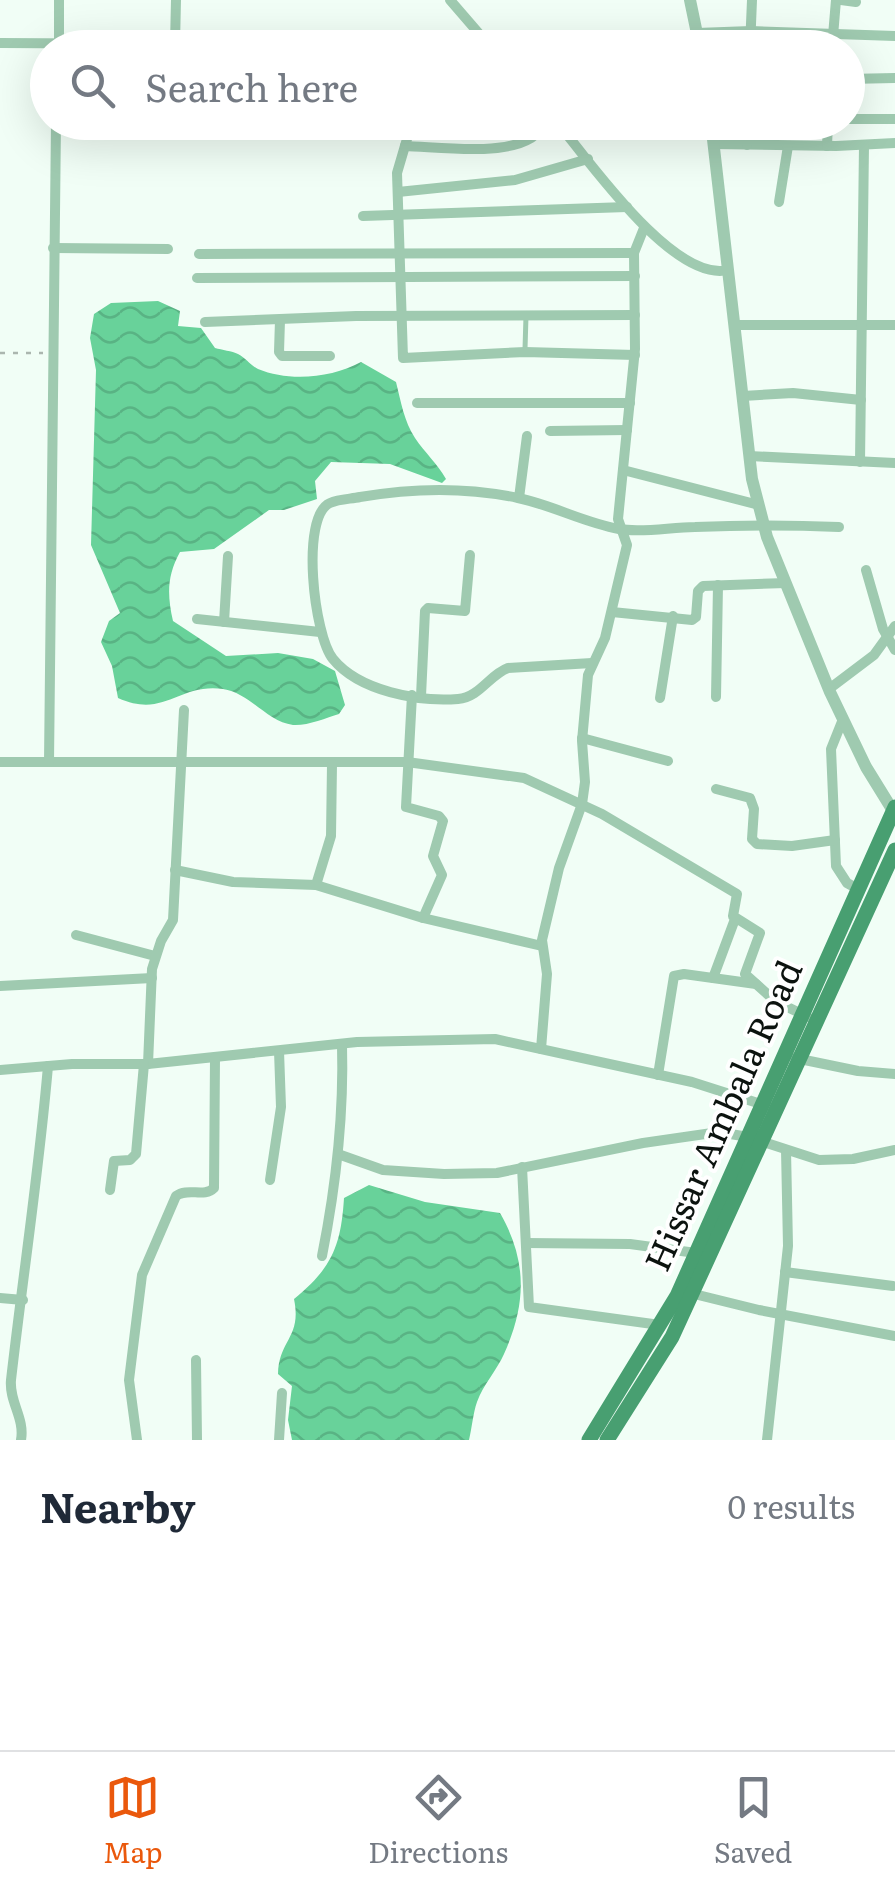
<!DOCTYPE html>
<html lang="en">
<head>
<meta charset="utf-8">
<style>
	body { margin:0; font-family:Literata,serif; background:#f6f6f7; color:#1f2937 }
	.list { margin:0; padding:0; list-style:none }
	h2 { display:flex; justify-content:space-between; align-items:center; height:130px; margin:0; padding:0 40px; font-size:42px }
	h2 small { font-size:32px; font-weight:400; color:#747a83 }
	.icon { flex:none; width:55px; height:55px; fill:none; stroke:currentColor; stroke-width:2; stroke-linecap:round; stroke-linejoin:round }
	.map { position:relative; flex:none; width:895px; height:1440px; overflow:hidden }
	.search { position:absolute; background:#fff; box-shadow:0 10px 40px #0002; left:30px; right:30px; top:30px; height:110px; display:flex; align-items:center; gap:25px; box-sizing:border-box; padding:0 35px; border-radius:55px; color:#747a83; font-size:38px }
	.sheet { height:310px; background:#fff }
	nav { display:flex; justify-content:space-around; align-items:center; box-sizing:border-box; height:140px; border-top:2px solid #e0e1e3; background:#fff; font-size:28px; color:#747a83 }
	nav a { display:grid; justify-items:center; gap:5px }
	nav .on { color:#ea580c }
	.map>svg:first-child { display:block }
	.water { fill:url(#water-waves) }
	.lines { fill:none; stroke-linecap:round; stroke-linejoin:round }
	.path { stroke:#abb6af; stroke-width:2.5; stroke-dasharray:5 8; stroke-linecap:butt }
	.service { stroke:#9fcab0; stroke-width:5 }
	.minor { stroke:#9fcab0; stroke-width:10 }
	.tertiary { stroke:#9fcab0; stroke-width:12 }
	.primary { stroke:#489f71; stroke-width:15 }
	.labels { text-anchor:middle; stroke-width:8; stroke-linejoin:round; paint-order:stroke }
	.street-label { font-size:35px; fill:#0c130f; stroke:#fff }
</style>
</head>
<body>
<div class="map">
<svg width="895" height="1440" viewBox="0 0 895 1440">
	<defs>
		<pattern id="water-waves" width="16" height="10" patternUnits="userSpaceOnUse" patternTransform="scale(2.5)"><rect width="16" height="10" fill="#68d29a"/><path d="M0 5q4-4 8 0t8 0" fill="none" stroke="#59b384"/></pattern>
	</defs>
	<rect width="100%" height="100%" fill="#f1fef6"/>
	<g class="water">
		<path d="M158,301L180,311L178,326L201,328L215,348C222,350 232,351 238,354C246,358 250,365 258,369C289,382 332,378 361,362L396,382C401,402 404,421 415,438C425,453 437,463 446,479L442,483L390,464L331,462L315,481L317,499L284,510H269L214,549L180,552C167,576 167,594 173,621L226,656L278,653L313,659L335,671L345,705L339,714C326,718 307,726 293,725C267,722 250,693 223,689C178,683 165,719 118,698L112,666L101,642L109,621L120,613L91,545L96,370L90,338L94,314L111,303Z"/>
		<path d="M369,1185L425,1202L500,1213C527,1260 527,1303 504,1354C497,1370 483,1385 477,1402C473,1413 472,1428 469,1440H292L288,1420L292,1386L278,1374C279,1339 302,1338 294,1299C332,1268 341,1246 344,1198Z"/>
	</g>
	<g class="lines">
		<path class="path" d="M0,353H43"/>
		<path class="service" d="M525,349L526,316"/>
		<g class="minor">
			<path d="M450,0L488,44"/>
			<path d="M841,0L856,2"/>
			<path d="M697,33L751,31L895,36"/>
			<path d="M0,43L175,44L293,39L488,43"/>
			<path d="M175,44L176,0"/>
			<path d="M59,48V0"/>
			<path d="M750,48L752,0"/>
			<path d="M832,48L836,0"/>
			<path d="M848,79L895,78"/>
			<path d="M848,119H895"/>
			<path d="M412,122L397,173L403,358L525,352L635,355"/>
			<path d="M557,122C589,161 674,283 728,270"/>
			<path d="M713,144L836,146L895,143"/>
			<path d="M747,145V122"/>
			<path d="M405,146C439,147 502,156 531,138C537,134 543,127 549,122"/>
			<path d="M827,146L828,122"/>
			<path d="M398,192L515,180L588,159"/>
			<path d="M779,202L788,146"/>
			<path d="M363,216L627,207"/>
			<path d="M53,248L168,249"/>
			<path d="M199,254L634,253"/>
			<path d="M197,278L635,276"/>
			<path d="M280,320L279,352L282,356H330"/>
			<path d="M205,322L356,316L635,315"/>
			<path d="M735,325H895"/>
			<path d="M743,396L793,393L861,400"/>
			<path d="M417,403H630"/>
			<path d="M550,431L627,430"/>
			<path d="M749,456L895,463"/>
			<path d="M860,462L864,145"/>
			<path d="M623,470L759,505"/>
			<path d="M519,498L527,436"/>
			<path d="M866,570L883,629L895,650"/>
			<path d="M612,612L692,620L696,617L698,591L703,586L786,583"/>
			<path d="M197,619L320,632"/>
			<path d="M224,622L228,556"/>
			<path d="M592,663L508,668C489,675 480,697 458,699C418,702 359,691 333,659C314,636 300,516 330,503C339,499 351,499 360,497C412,488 467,487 518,498C552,505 585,523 619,529C643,533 671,527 695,527C743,525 791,525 839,527"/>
			<path d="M829,689L874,655L895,626"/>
			<path d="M412,695L406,807L439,816L443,821L433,856L442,875L423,918"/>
			<path d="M421,696L425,611L428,608L465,611L470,555"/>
			<path d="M716,697L718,585"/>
			<path d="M660,698L673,616"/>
			<path d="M843,719L831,749L836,866L847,883L858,889"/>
			<path d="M582,738L668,761"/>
			<path d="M0,762H407L524,778L602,814L737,894L733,916L760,933L745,974L775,1001L808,1017"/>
			<path d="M49,762L56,122"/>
			<path d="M716,789L750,798L754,809L752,839L757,844L792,846L835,840"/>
			<path d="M175,870L233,882L316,885L423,918L542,946"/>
			<path d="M316,885L331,836L332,764"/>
			<path d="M76,935L155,956"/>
			<path d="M713,978L735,919"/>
			<path d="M0,986L152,978"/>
			<path d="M541,1049L547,974L542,940L559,868L582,804L585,782L582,741L588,675L605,638L627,545L618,519L635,349L634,253L644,228"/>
			<path d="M795,1058L858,1071L895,1074"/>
			<path d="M148,1064L152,969L161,941L173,920L184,710"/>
			<path d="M0,1070L72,1064H148L357,1042L495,1039L692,1082L767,1106"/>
			<path d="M658,1075L674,976L684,974L756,984"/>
			<path d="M338,1154L383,1170L444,1174L497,1173L643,1143L719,1132L748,1137L819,1160L853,1159L895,1150"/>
			<path d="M522,1167L529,1307L660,1325"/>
			<path d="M270,1180L281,1107L279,1051"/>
			<path d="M110,1190L114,1161L130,1160L136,1154L144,1064"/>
			<path d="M526,1243L630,1244L696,1253"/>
			<path d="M322,1256C336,1186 344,1116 342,1044"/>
			<path d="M785,1272L893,1286"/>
			<path d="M686,1292L759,1310L895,1336"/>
			<path d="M0,1298L23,1300"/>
			<path d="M196,1360L197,1440"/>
			<path d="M21,1440C25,1418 9,1402 11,1380C23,1275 39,1171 48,1066"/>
			<path d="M137,1440L129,1380L142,1275L176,1196C188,1187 204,1198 214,1188L215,1058"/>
			<path d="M279,1440L282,1393"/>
			<path d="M767,1440L788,1246L786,1150"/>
		</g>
		<g class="tertiary">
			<path d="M690,0L700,48"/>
			<path d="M711,122L752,479L767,537L830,692L866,767L895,814"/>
		</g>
		<g class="primary">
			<path d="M589,1440L677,1296L895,807"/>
			<path d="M607,1440L672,1337L895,850"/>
		</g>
	</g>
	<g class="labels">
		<g class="street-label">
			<text transform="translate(724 1116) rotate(-66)" y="12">Hissar Ambala Road</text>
		</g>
	</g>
</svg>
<div class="search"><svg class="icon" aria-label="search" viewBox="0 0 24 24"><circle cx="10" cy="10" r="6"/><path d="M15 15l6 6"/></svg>Search here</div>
</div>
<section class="sheet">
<h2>Nearby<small>0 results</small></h2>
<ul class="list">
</ul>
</section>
<nav>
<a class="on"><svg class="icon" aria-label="map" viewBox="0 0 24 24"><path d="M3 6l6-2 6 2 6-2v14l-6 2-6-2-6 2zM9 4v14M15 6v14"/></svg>Map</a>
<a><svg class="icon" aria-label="directions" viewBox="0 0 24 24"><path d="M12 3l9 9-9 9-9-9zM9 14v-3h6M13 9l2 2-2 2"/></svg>Directions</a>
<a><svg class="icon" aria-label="saved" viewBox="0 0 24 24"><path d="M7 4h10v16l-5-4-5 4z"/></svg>Saved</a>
</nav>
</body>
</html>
